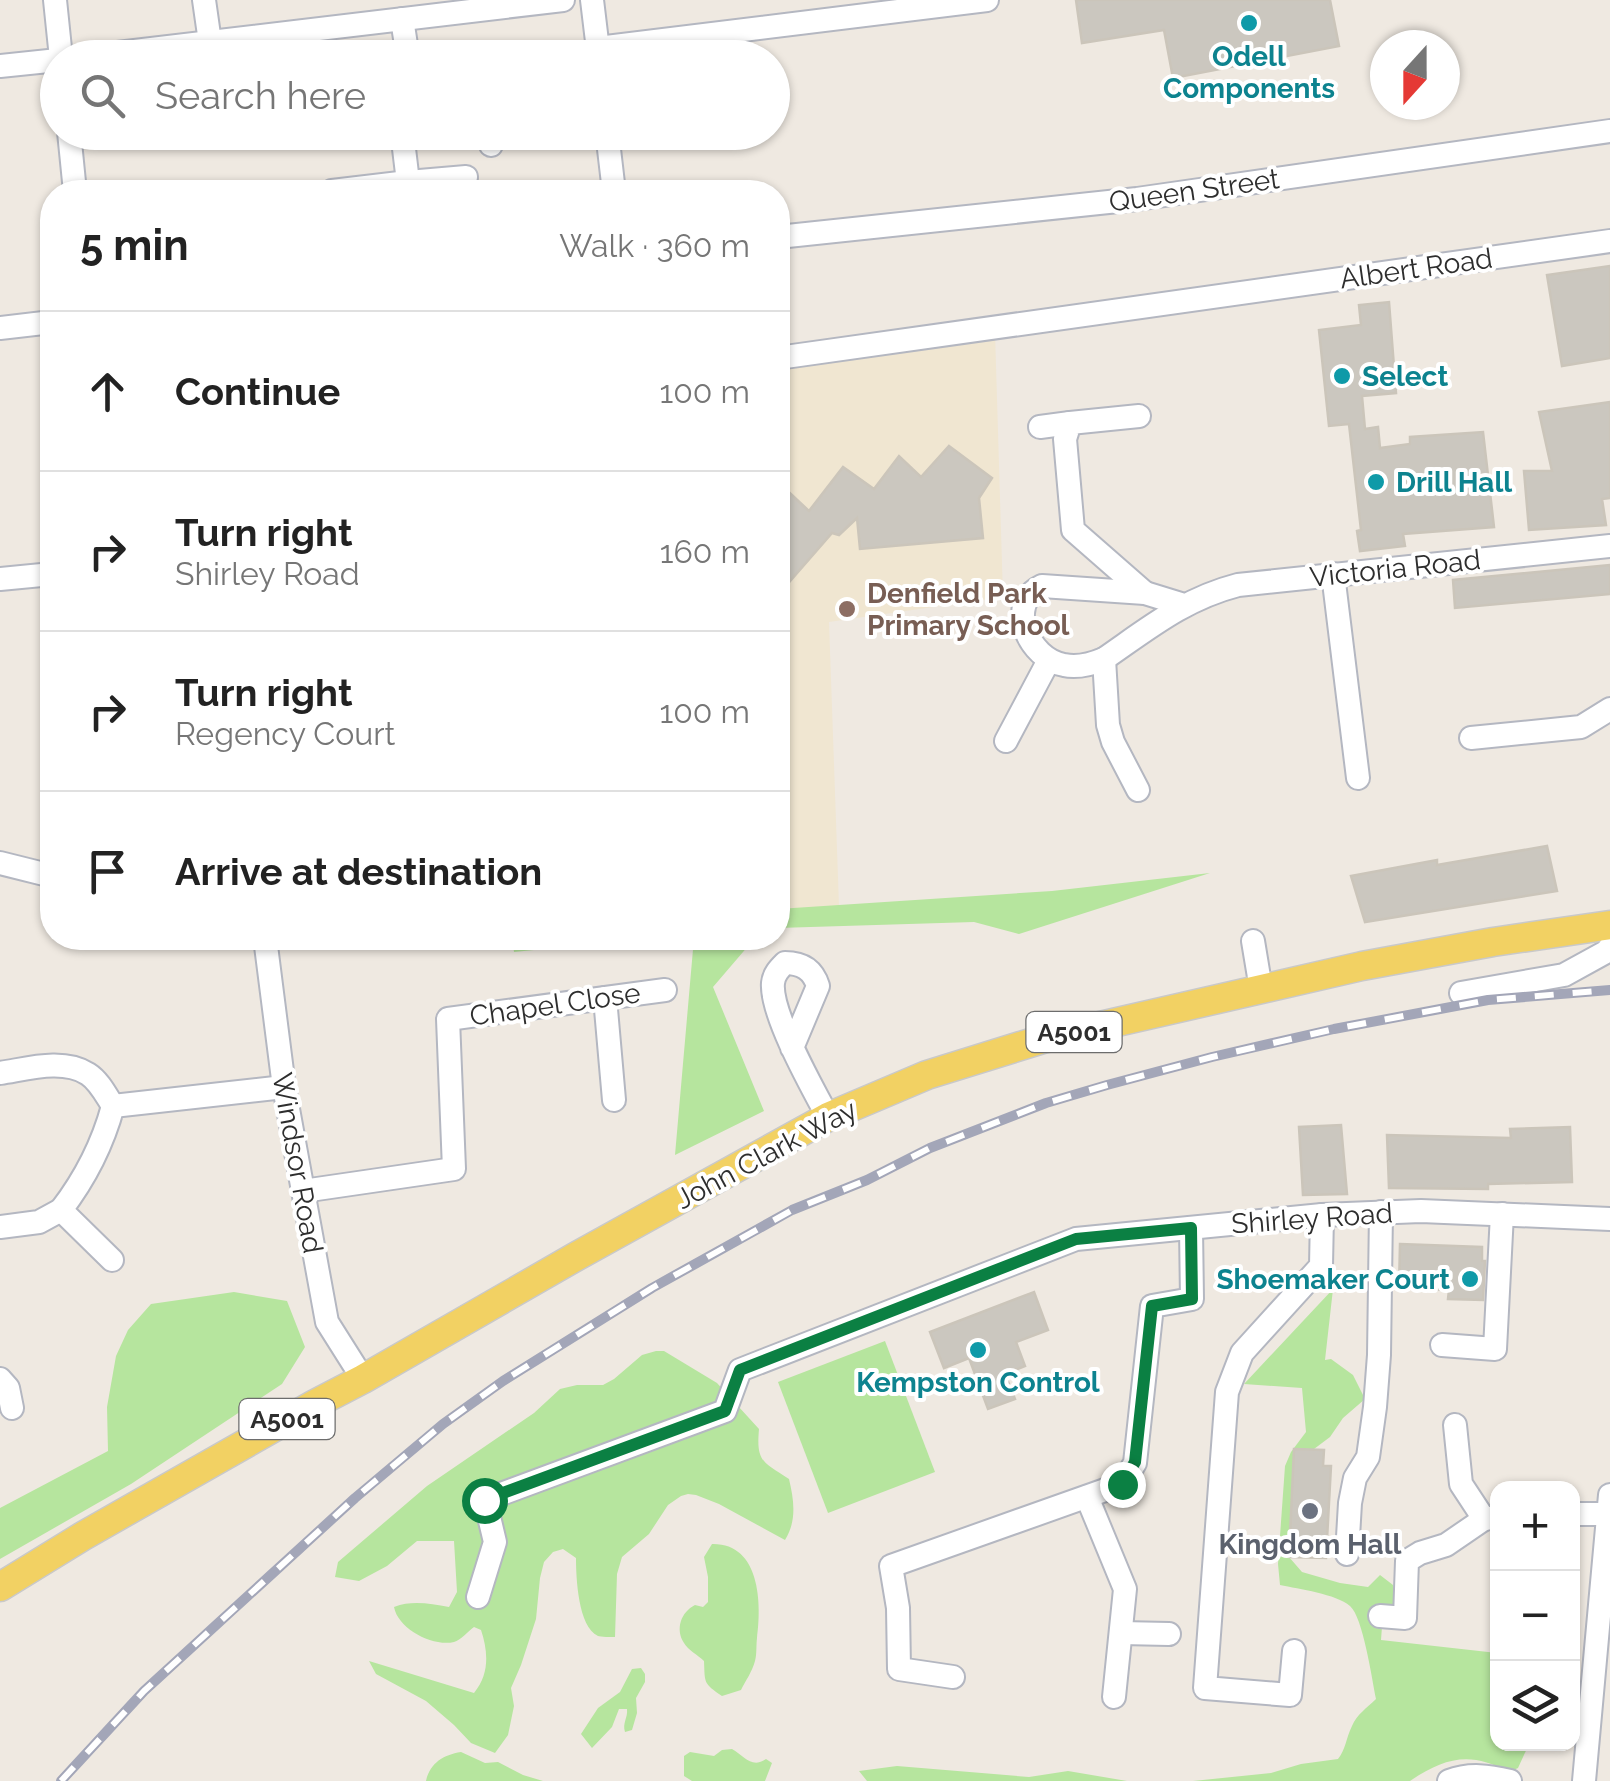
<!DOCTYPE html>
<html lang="en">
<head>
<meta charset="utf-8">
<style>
	body { margin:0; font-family:Raleway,sans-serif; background:#f6f6f6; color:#222 }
	.controls { position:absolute; right:30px; bottom:30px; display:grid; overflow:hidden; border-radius:20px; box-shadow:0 2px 8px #0004 }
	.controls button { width:90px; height:90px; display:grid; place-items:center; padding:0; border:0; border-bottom:2px solid #e0e0e0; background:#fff; color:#222; font:50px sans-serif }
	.compass { position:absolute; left:1370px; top:30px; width:90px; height:90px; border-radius:50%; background:#fff; box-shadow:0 2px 8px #0004; rotate:201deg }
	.stop { position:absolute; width:30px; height:30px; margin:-22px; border:8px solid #0b8043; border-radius:50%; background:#fff }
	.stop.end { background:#0b8043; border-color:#fff; box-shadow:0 2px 10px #0008 }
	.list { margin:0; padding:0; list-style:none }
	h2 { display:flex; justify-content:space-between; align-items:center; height:130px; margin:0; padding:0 40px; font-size:42px }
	h2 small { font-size:32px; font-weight:400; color:#767676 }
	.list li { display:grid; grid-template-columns:65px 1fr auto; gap:30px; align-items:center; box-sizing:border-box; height:160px; padding:0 40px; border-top:2px solid #e0e0e0 }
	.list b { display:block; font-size:38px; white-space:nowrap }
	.list p { margin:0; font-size:32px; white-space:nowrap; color:#767676 }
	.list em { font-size:32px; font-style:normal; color:#767676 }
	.icon { flex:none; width:55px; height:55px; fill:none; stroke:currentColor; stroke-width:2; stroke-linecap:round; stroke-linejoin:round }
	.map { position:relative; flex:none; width:1610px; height:1781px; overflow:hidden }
	.search { position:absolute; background:#fff; box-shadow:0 2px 8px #0004; left:40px; top:40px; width:750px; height:110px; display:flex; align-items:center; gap:25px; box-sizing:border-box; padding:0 35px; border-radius:55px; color:#767676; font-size:38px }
	.panel { position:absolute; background:#fff; box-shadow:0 2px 8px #0004; left:40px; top:180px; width:750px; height:770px; border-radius:40px }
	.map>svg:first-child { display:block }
	.education { fill:#f0e6d1 }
	.green { fill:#b6e59e }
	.building { fill:#cbc7bf; stroke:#cbc5ba; stroke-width:2.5 }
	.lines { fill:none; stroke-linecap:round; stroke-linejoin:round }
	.minor-casing { stroke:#b4b7c1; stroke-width:26 }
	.major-casing { stroke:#c9c9c9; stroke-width:31 }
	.minor { stroke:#fff; stroke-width:22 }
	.major { stroke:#f2d163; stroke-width:28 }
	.rail-casing { stroke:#a3a6b8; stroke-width:10 }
	.rail { stroke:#fff; stroke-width:6; stroke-dasharray:19; stroke-linecap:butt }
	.route { stroke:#0b8043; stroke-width:12 }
	.culture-dot { fill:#0f9aa8; stroke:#fff; stroke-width:4 }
	.education-dot { fill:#8d6e63; stroke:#fff; stroke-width:4 }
	.worship-dot { fill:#6b7280; stroke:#fff; stroke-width:4 }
	.labels { text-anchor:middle; stroke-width:8; stroke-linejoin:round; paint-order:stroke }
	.shield { fill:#fff; stroke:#6d6d6d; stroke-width:2.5 }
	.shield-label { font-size:25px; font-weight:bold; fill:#2e2e2e }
	.culture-label { font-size:28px; font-weight:bold; fill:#0d838f; stroke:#fff }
	.street-label { font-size:28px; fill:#2e2e2e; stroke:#fff }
	.education-label { font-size:28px; font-weight:bold; fill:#785e54; stroke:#fff; text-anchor:start }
	.worship-label { font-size:28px; font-weight:bold; fill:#5b616d; stroke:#fff }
</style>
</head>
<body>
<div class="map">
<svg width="1610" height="1781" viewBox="0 0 1610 1781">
	<rect width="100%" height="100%" fill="#efe9e1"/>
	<path class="education" d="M995,332L1003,597L829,622L839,906L778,909V362Z"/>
	<g class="green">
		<path d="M1210,873L1019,934L974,922L778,928V909L1052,891Z"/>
		<path d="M512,938H654L514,952Z"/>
		<path d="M694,938H755L713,987L764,1111L675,1155Z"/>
		<path d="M1333,1289L1325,1360L1331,1359L1353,1375L1365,1399L1343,1418L1330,1437L1314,1449L1300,1454L1293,1461L1289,1557L1302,1572L1340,1583L1368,1587L1380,1575L1393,1585L1396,1604L1383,1613L1381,1640L1497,1653L1498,1744H1529L1518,1768L1509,1772C1471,1751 1445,1757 1410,1781H1193L1271,1773L1301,1764L1338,1759C1346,1749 1346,1738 1352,1726C1357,1714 1367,1708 1376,1699C1372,1679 1363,1617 1350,1606C1336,1594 1299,1589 1280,1585L1278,1564L1285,1466L1291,1452L1306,1432L1302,1388L1244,1384Z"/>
		<path d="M234,1292L287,1301L305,1347L282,1384L131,1484L0,1559V1508L108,1451L107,1407L116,1356L128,1330L151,1304Z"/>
		<path d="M885,1341L935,1472L828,1513L778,1382Z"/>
		<path d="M656,1351H664L717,1383L759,1429C756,1462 763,1462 789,1479C794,1500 797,1521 785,1540L719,1504L696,1495L688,1494L681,1496L668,1505L649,1534L622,1557L617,1574L615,1637C612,1637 600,1637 598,1636C578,1627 576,1577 576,1558L563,1549L553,1552L544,1562L540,1578L536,1619L521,1665L511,1688L514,1706L508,1735L495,1753L471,1743L454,1725L426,1701L376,1674L369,1661L474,1693C490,1674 488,1651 481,1630L474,1627C467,1632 461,1640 454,1642C433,1647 398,1629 394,1607C413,1600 430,1604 449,1607L457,1592L454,1541H417L387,1566L359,1581L335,1577L338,1562L427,1486L534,1413L560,1389L577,1385H603L614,1379L642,1355Z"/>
		<path d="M712,1544C760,1543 762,1603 757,1638C756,1646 757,1654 755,1661C752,1672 746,1680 741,1690L722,1696C703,1683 705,1683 704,1661C698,1655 688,1650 684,1643C675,1629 681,1612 695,1605L703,1607L708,1602V1577L704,1557Z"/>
		<path d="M641,1668L645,1674V1682L636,1698L637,1713L632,1730L625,1732C622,1723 628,1718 627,1709H619L612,1727L592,1748L581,1734L598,1708L620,1692L632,1669Z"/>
		<path d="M732,1749C744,1756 752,1769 766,1759L772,1763L765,1781H692L684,1776V1756L690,1752L714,1756L722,1750Z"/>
		<path d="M461,1752L485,1763L498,1762L523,1775L543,1781H426C430,1763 443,1755 461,1752Z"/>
		<path d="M897,1766L1029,1777L1068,1771L1127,1781H867L859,1771Z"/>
	</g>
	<g class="building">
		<path d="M1076,0H1330L1339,46L1173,78L1164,30L1082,43Z"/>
		<path d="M1610,266V358L1562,366L1547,275Z"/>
		<path d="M1389,302L1396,393L1362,396L1365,429L1378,427L1380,448L1410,444V437L1483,432L1494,527L1403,534L1405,546L1360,551L1357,531L1361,530L1349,424L1329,426L1319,330L1361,325L1359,305Z"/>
		<path d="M1610,402V498L1602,499L1606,525L1529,530L1524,471H1552L1539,412Z"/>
		<path d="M949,446L992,478L979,498L983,538L860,549L857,518L839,535L832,533L778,595V482L809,511L843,467L874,489L899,456L921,477Z"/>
		<path d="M1610,565V594L1455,608L1453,580Z"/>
		<path d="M1547,846L1557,891L1365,922L1351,876L1437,860V865Z"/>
		<path d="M1341,1125L1347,1194L1303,1195L1299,1127Z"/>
		<path d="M1570,1127L1572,1182L1488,1184V1189L1389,1188L1387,1135L1511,1138L1510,1129Z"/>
		<path d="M1400,1244L1482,1247V1261H1485L1483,1300L1448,1299L1449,1290L1399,1288Z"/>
		<path d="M1034,1292L1048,1330L1016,1342L1025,1366L1005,1374L1015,1399L988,1409L969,1358L944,1368L930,1332Z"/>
		<path d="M1294,1449L1324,1450L1323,1466H1331L1326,1558L1289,1557Z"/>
	</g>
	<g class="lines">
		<defs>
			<g id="minor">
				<path d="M55,0L61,58"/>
				<path d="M204,0L210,42"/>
				<path d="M592,0L599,58"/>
				<path d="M402,19L408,58"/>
				<path d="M598,48L987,0"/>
				<path d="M75,58L563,0"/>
				<path d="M0,66L58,60"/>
				<path d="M69,132L75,192"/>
				<path d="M402,132L408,182"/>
				<path d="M489,132L491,145"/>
				<path d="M607,132L614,192"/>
				<path d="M278,136L305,132"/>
				<path d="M332,191L408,182L466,177"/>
				<path d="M778,237L1137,199L1610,131"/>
				<path d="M0,328L52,322"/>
				<path d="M778,358L1610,241"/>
				<path d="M1139,416L1070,423L1065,439L1073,530L1145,593"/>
				<path d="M1040,427L1070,423"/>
				<path d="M1333,574L1358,778"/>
				<path d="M0,579L52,574"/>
				<path d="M1184,605L1145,593L1042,586C1004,604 1029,659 1064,665C1077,668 1092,664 1104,659C1149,628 1184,599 1238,585L1610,546"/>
				<path d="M1104,659L1108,725L1113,742L1138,790"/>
				<path d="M1471,738L1581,727L1610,709"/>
				<path d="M1006,741L1049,660"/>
				<path d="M0,863L52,876"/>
				<path d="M265,938L284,1087L327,1322L363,1379"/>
				<path d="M1253,941L1261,989"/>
				<path d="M1461,993L1564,975L1606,952L1610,947"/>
				<path d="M605,998L614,1100"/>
				<path d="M792,1048L818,986C813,970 802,963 785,963C779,969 774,974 773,983C770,1013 813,1089 828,1117"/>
				<path d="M0,1073C27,1069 63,1058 88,1074C99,1081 106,1095 113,1106"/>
				<path d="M303,1191L454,1169L448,1019L665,990"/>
				<path d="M0,1227L39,1222L61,1210"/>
				<path d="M112,1260L61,1210C84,1180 103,1143 113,1106L284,1087"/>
				<path d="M1442,1345L1495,1349L1502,1214"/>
				<path d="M0,1379L8,1388L12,1408"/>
				<path d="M1455,1425L1461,1484L1484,1519L1498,1517"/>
				<path d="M1087,1497L1125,1589L1114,1697"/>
				<path d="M1572,1514H1609"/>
				<path d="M1347,1554L1350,1503L1355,1478L1368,1457L1375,1407L1379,1355L1381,1212"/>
				<path d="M478,1597L495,1542L485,1500L725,1411L740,1370L1076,1239L1322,1215L1421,1211L1610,1219"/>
				<path d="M1380,1616L1405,1618L1407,1561L1420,1553L1446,1545L1484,1519"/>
				<path d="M1121,1633L1169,1634"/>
				<path d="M1294,1651L1290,1695L1205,1688L1227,1392L1242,1353L1321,1266L1322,1215"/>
				<path d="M953,1677L899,1669L898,1608L891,1566L1122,1484L1135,1463L1152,1306L1192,1299L1191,1228"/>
				<path d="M1449,1781C1470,1773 1489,1776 1510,1781"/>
				<path d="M1584,1781L1610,1495"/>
			</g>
			<path id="major" d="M0,1587L83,1536L315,1404L363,1379L577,1256L828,1117L927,1075L1043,1039L1362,966L1493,942L1610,925"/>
		</defs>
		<use href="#minor" class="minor-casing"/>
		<use href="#major" class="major-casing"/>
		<use href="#minor" class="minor"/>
		<use href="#major" class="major"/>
		<defs>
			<path id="rail" d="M61,1781L144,1691L355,1498L443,1424L503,1381L652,1288L792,1210L867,1180L930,1148L1046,1103L1107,1085L1212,1057L1334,1029L1488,1000L1610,990"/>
		</defs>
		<use href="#rail" class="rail-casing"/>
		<use href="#rail" class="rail"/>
	</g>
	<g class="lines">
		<path class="route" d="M484,1500L725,1411L740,1370L1076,1239L1191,1228L1192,1299L1152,1306L1135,1462L1122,1484"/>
	</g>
	<g class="culture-dot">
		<circle cx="1249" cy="23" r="10"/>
		<circle cx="1342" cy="376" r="10"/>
		<circle cx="1376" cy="482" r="10"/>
		<circle cx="1470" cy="1279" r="10"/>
		<circle cx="978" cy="1350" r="10"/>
	</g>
	<circle class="education-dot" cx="847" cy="609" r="10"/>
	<circle class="worship-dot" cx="1310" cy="1511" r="10"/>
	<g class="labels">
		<g class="shield">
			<rect x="1026.5" y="1012" width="95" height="40" rx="8"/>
			<rect x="239.5" y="1399" width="95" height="40" rx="8"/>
		</g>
		<g class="shield-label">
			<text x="1074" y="1041">A5001</text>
			<text x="287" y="1428">A5001</text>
		</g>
		<g class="culture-label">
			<text x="1249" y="66">Odell<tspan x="1249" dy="32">Components</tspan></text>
			<text x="1362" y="386" text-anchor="start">Select</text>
			<text x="1396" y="492" text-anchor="start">Drill Hall</text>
			<text x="1450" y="1289" text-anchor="end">Shoemaker Court</text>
			<text x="978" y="1392">Kempston Control</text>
		</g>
		<g class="street-label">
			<text transform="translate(1194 190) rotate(-8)" y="10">Queen Street</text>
			<text transform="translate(1416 268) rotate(-8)" y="10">Albert Road</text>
			<text transform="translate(1395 568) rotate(-6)" y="10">Victoria Road</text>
			<text transform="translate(555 1004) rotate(-8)" y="10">Chapel Close</text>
			<text transform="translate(766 1154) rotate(-28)" y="10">John Clark Way</text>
			<text transform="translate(298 1163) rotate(80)" y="10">Windsor Road</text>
			<text transform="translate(1312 1218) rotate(-4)" y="10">Shirley Road</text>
		</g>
		<g class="education-label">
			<text x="867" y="603">Denfield Park<tspan x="867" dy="32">Primary School</tspan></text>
		</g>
		<g class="worship-label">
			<text x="1310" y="1554">Kingdom Hall</text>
		</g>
	</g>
</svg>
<div class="controls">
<button>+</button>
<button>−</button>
<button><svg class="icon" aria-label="layers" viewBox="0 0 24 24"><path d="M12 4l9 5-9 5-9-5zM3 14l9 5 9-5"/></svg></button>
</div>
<svg class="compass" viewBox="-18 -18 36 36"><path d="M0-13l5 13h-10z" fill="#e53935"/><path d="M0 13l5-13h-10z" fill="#767676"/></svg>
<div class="stop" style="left:484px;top:1500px"></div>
<div class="stop end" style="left:1122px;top:1484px"></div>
<div class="search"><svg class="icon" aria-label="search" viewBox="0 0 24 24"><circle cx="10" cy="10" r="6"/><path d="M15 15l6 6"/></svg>Search here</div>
<section class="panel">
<h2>5 min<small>Walk · 360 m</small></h2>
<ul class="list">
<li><svg class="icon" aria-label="ahead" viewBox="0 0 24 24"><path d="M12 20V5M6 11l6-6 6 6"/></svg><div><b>Continue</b></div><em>100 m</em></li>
<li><svg class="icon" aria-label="right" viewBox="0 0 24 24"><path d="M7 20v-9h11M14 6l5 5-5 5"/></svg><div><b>Turn right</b><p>Shirley Road</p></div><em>160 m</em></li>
<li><svg class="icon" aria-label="right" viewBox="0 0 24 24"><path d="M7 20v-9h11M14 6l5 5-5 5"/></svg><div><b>Turn right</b><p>Regency Court</p></div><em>100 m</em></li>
<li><svg class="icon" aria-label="arrive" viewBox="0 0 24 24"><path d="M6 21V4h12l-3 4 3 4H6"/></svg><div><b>Arrive at destination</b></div></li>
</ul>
</section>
</div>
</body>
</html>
